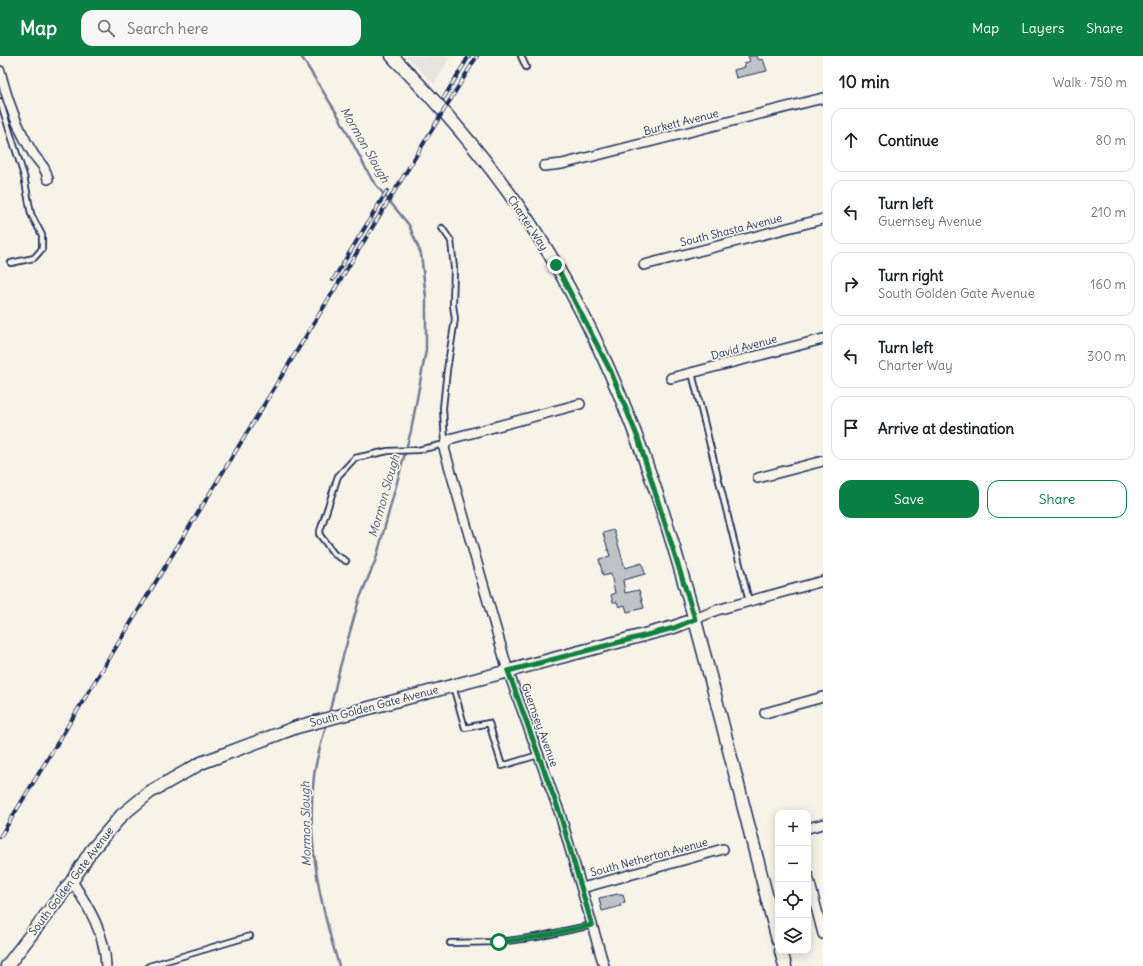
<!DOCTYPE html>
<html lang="en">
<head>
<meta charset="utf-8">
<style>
	body { margin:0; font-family:Delius,sans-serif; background:#f6f6f6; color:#202124 }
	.controls { position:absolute; right:12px; bottom:12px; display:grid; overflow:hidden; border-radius:8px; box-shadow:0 2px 10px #0003 }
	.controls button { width:36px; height:36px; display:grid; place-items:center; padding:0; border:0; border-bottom:1px solid #e0e0e0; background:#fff; color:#202124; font:20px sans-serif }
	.stop { position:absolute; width:12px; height:12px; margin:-9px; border:3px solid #0b8043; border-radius:50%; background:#fff }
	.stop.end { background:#0b8043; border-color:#fff; box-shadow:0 1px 4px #0008 }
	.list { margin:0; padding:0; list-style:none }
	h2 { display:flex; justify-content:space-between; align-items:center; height:52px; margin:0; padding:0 16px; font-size:17px }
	h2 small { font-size:13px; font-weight:400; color:#757577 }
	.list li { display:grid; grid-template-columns:26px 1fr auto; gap:12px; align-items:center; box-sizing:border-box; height:64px; margin:0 8px 8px; padding:0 8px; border:1px solid #e0e0e0; border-radius:12px }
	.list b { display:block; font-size:15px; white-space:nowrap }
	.list p { margin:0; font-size:13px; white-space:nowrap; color:#757577 }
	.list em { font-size:13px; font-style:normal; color:#757577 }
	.actions { display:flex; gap:8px; padding:12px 16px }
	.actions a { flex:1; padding:9px 0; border:1px solid #0b8043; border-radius:12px; text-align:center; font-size:14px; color:#0b8043 }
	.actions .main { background:#0b8043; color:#fff }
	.icon { flex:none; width:22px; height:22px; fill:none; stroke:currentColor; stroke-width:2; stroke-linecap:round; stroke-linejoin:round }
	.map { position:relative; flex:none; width:823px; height:910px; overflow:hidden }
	header { display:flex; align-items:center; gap:24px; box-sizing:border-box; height:56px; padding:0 20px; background:#0b8043; color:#fff }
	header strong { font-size:19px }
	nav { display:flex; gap:22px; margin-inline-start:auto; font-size:14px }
	.search { width:280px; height:36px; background:#f6f6f6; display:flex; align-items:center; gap:10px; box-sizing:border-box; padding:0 14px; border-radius:12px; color:#757577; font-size:15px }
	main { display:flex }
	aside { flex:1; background:#fff }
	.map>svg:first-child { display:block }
	.built { fill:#e6e5de }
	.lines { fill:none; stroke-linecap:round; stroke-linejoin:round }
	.stream { stroke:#727c95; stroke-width:2.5 }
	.building { fill:#c0c3c5; stroke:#1b2f5e }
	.lane-casing { stroke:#1b2f5e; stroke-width:8 }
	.street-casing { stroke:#1b2f5e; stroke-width:12 }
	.secondary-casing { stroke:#1b2f5e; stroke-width:15 }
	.lane { stroke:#f7f3e8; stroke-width:4.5 }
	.street { stroke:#f7f3e8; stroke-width:9 }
	.secondary { stroke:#f7f3e8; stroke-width:12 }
	.rail-casing { stroke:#1b2f5e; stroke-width:4 }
	.rail { stroke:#f7f3e8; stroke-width:2.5; stroke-dasharray:8; stroke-linecap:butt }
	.route { stroke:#0b8043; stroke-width:5 }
	.labels { text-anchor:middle; stroke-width:3.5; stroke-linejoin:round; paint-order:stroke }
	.street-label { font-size:11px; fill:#1b2f5e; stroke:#f7f3e8 }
	.water-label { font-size:12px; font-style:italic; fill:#465679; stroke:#f7f3e8 }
</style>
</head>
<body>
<header>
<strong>Map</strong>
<div class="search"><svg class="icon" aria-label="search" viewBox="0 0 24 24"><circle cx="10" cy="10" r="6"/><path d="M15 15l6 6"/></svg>Search here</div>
<nav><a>Map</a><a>Layers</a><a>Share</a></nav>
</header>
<main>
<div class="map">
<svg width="823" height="910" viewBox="0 0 823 910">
	<rect width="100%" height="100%" fill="#f7f3e8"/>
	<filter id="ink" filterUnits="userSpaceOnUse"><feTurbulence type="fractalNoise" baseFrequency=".025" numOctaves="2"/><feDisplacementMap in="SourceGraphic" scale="8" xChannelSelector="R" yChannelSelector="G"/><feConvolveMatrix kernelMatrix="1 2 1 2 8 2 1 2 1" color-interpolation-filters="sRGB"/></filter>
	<g filter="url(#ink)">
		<path class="built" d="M406,0H451L434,28Z"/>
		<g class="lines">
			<g class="stream">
				<path d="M301,0L339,61L372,124L409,169L421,198L426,241V294L411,375L376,503L359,544L340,611L329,658"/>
				<path d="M327,667C322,684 316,703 314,720C306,784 320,849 339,910"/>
			</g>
		</g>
		<g class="building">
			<path d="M748,0H757L759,4L763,3L767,15L736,22L734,14L745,11L744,8L750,5Z"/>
			<path d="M614,474L625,512L642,507L645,518L623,524L625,537L639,534L644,552L627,556L625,549L619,551L617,546H613L611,539L615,537L611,518L603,520L599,503L610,500L603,477Z"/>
			<path d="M618,838H623L625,846L620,848L621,850L602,855L599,842Z"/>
		</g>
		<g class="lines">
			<defs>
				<g id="lane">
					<path d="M521,0L526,11"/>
					<path d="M0,45L24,120L31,158L42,179V193L34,202L11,207"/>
					<path d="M692,317L749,545"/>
					<path d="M346,505L334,498L319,478L338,420L355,402L388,395L418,394L445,388L443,352L447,314L455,263L453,249L454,212L451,185L442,172"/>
					<path d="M453,630L465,672L489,667L502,710L538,699"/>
					<path d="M450,887L499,886L537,881L592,869"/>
					<path d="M149,910L250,880"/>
				</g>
				<g id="street">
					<path d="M0,15C7,43 16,69 31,94C37,106 45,108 48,123"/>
					<path d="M544,110L562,108L823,42"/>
					<path d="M644,209L823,163"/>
					<path d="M671,322L823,283"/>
					<path d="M580,348L453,382L447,385L444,392L508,615L560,758L604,910"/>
					<path d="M758,422L823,405"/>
					<path d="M695,563L717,554L823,525"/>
					<path d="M765,657L823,641"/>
					<path d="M808,772L823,768"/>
					<path d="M808,820L823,878"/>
					<path d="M72,825C89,852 105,877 106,910"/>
					<path d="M582,832L723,793"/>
				</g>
				<g id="secondary">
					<path d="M392,0C452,61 513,135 556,209C636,347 680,502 719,655C739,732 758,808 778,884"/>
					<path d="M781,895L785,910"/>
					<path d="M7,910L72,825L91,795L122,759L150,736L201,707L297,671L674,571L695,563"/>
				</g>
			</defs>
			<use href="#lane" class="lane-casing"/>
			<use href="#street" class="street-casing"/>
			<use href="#secondary" class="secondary-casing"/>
			<use href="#lane" class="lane"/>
			<use href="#street" class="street"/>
			<use href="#secondary" class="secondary"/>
			<defs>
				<g id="rail">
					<path d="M443,43L469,0"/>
					<path d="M333,224L387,135"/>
					<path d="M0,781L477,0"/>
				</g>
			</defs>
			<use href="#rail" class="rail-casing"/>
			<use href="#rail" class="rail"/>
		</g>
	</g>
	<g class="lines" filter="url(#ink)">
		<path class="route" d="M499,886L537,881L592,869L560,758L508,615L674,572L695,563L638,382L611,316L556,209"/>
	</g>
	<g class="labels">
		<g class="street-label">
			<text transform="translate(681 66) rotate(-14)" y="4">Burkett Avenue</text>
			<text transform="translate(528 167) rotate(56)" y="4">Charter Way</text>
			<text transform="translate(731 174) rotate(-14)" y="4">South Shasta Avenue</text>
			<text transform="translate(744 291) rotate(-15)" y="4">David Avenue</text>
			<text transform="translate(374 650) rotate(-15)" y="4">South Golden Gate Avenue</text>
			<text transform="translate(540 669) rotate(70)" y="4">Guernsey Avenue</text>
			<text transform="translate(649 801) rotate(-15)" y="4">South Netherton Avenue</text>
			<text transform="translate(71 825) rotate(-53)" y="4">South Golden Gate Avenue</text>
		</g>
		<g class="water-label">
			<text transform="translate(365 89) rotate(60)" y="4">Mormon Slough</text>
			<text transform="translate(384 440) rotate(-74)" y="4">Mormon Slough</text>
			<text transform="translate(306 768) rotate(-91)" y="4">Mormon Slough</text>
		</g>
	</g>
</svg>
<div class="controls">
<button>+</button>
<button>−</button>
<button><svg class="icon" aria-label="locate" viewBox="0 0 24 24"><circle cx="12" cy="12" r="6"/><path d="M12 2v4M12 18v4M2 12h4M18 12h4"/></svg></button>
<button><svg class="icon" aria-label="layers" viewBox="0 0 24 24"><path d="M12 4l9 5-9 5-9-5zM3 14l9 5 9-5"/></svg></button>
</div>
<div class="stop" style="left:499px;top:886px"></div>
<div class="stop end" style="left:556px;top:209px"></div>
</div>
<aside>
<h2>10 min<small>Walk · 750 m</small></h2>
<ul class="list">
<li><svg class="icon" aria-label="ahead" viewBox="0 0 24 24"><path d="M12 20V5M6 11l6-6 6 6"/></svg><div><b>Continue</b></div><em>80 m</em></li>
<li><svg class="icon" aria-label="left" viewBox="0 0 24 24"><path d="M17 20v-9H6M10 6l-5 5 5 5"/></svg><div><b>Turn left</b><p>Guernsey Avenue</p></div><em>210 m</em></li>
<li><svg class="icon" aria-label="right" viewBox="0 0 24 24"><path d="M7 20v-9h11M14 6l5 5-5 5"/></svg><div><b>Turn right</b><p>South Golden Gate Avenue</p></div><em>160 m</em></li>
<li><svg class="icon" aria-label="left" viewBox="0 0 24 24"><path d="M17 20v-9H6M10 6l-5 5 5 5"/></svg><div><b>Turn left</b><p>Charter Way</p></div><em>300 m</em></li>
<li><svg class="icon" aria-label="arrive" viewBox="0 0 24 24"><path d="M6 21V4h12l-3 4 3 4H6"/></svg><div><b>Arrive at destination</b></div></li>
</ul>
<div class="actions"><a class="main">Save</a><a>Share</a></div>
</aside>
</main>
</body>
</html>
